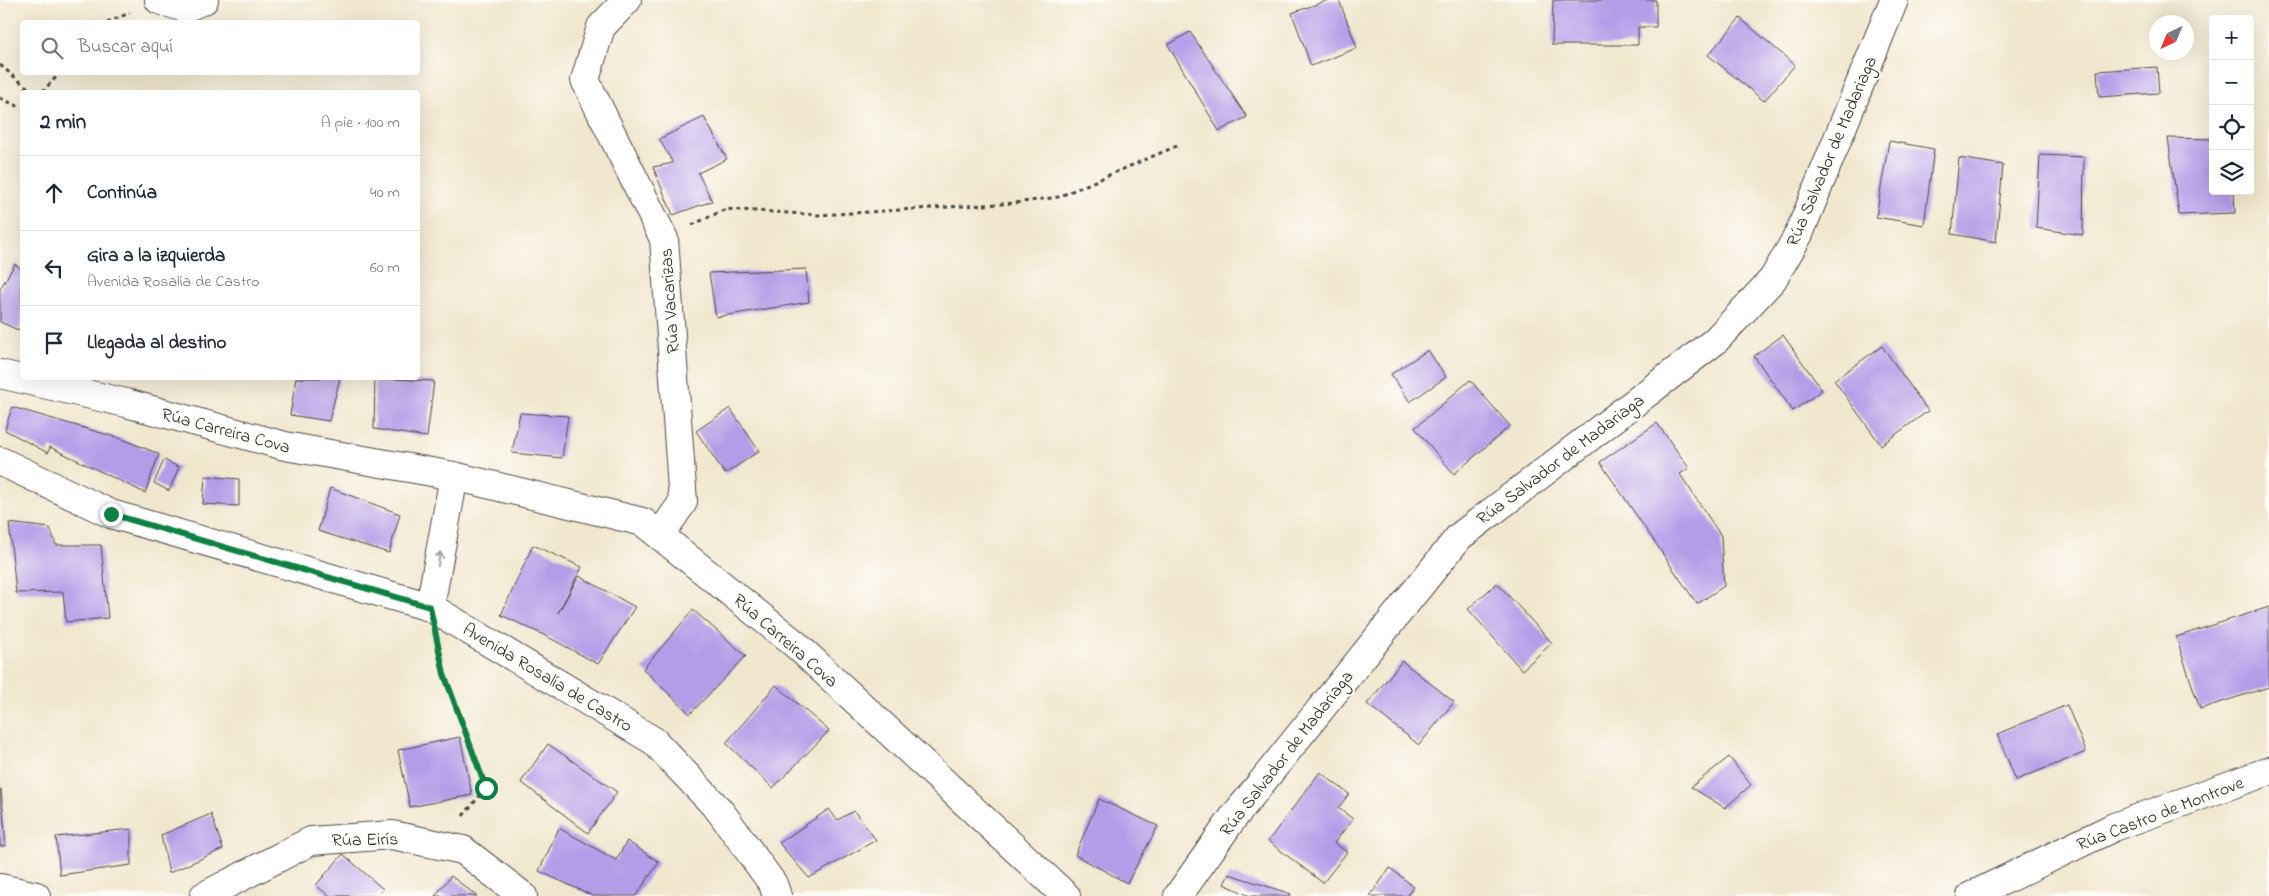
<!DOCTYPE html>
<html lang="es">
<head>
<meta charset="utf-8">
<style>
	body { margin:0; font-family:"Indie Flower",sans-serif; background:#f2f2f3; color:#1f2937 }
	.controls { position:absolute; right:15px; top:15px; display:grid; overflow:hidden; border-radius:5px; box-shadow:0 5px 20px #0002 }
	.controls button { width:45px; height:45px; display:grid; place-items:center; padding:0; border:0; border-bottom:1px solid #e0e1e3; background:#fff; color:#1f2937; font:25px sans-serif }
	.compass { position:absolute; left:2149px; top:15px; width:45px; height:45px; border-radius:50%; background:#fff; box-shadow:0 5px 20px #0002; rotate:224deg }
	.stop { position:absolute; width:15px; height:15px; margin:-11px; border:4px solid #0b8043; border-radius:50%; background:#fff }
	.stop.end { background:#0b8043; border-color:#fff; box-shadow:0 1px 5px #0008 }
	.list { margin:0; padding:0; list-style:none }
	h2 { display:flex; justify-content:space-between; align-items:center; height:65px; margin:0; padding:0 20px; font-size:21px }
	h2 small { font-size:16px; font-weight:400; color:#747a83 }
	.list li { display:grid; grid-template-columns:32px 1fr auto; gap:15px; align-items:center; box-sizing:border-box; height:75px; padding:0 20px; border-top:1px solid #e0e1e3 }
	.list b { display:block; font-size:19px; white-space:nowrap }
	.list p { margin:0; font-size:16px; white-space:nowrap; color:#747a83 }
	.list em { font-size:16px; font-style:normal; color:#747a83 }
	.icon { flex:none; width:28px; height:28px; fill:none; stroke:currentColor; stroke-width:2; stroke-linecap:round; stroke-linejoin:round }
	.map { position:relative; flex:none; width:2269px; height:896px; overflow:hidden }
	.search { position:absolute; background:#fff; box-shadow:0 5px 20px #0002; left:20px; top:20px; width:400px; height:55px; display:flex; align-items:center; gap:12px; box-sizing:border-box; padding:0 18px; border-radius:5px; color:#747a83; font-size:19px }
	.panel { position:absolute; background:#fff; box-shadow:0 5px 20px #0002; left:20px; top:90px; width:400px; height:290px; border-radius:5px }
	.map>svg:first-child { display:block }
	.building { fill:#b39ce8 }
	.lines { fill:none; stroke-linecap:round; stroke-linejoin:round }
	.minor-casing { stroke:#494743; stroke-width:30 }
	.path { stroke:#494743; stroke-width:3; stroke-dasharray:4 4; stroke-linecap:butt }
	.minor { stroke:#fff; stroke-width:28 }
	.oneway { stroke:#a0a0a0 }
	.route { stroke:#0b8043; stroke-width:6 }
	.labels { text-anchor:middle; stroke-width:4.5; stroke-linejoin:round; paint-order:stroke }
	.street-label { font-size:18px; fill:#2b2b2b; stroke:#fdfcf7 }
</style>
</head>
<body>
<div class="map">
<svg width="2269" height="896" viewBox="0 0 2269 896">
	<rect width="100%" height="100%" fill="#fdfcf7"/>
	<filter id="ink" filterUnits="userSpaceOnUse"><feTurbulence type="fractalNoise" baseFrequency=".02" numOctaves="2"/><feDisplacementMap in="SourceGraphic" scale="10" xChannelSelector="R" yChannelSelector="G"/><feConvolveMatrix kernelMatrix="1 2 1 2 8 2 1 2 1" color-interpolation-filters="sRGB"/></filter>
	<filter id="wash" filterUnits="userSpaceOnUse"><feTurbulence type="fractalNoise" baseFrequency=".0096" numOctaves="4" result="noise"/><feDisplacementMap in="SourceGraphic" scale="20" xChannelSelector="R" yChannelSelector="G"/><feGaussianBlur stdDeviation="1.12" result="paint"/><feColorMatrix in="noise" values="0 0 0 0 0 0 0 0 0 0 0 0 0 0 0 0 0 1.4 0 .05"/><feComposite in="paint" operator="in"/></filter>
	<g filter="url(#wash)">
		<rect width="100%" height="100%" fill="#f1e7ce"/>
		<g id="blocks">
			<g class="building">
				<path d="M1328,0H1339L1357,48L1311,66L1292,13Z"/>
				<path d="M1553,0H1656V27H1638V45H1552Z"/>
				<path d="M1740,18L1795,65L1764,101L1708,55Z"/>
				<path d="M1190,32L1247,117L1219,131L1168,45Z"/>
				<path d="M2157,67L2159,93L2099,97L2097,71Z"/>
				<path d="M704,117L727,159L698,173L712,201L673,215L653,167L673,163L659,139Z"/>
				<path d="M2168,138L2213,139V191H2234L2235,213L2179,215Z"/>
				<path d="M1889,141L1934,149L1924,225L1876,217Z"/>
				<path d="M2040,155L2084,157L2083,235L2036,228Z"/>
				<path d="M1959,158L2003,165L1996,242L1952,234Z"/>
				<path d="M15,264L22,270V324L18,330L0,322V289Z"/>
				<path d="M806,269L809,302L716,317L709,273Z"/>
				<path d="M1783,335L1822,390L1793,411L1754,356Z"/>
				<path d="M1882,346L1928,411L1881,445L1834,380Z"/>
				<path d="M1428,350L1446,377L1410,402L1391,374Z"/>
				<path d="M296,378H340L329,421L290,415Z"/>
				<path d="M375,378L434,381L427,437L374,429Z"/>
				<path d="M1470,380L1510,426L1454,474L1415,428Z"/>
				<path d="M12,407L122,439L159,454L145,493L50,447L48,453L5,430Z"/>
				<path d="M730,408L759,451L725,474L696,431Z"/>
				<path d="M520,413L568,416L562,458L512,453Z"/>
				<path d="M1657,423L1689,468L1680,474L1721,536L1724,586L1697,604L1600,462Z"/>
				<path d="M164,460L179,467L169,491L154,483Z"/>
				<path d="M205,476L239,479V506L203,504Z"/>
				<path d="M330,488L400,514L389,553L318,531Z"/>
				<path d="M9,523L50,528L56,545H101L108,618L66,622L63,592L16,593Z"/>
				<path d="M533,545L582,567L558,613L579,576L635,607L598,664L546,636L501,615Z"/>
				<path d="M1497,583L1552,643L1522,670L1468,609Z"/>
				<path d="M2269,607V687L2200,709L2176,637Z"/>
				<path d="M693,610L746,656L690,714L643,669Z"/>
				<path d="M1402,661L1454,702L1419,745L1367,704Z"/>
				<path d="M776,685L829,731L773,788L726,743Z"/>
				<path d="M2067,705L2086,752L2016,780L1997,734Z"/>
				<path d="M460,737L472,795L410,807L398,750Z"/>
				<path d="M548,744L617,792L588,833L521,782Z"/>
				<path d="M1729,757L1751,785L1725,808L1691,787Z"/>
				<path d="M1320,772L1349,794L1338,808L1353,819L1334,843L1347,852L1323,883L1268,841Z"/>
				<path d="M0,789H1L6,846H0Z"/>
				<path d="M1099,799L1158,826L1127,883L1075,855Z"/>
				<path d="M829,809L837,820L854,811L876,840L809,878L779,843Z"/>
				<path d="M211,814L223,849L169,873L161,835Z"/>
				<path d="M559,828L616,860L627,841L659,862L636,896H593L539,871Z"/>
				<path d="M131,829V865L60,875L56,837Z"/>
				<path d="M343,854L383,889L377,896H329L316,885Z"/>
				<path d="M1390,868L1414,887L1407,896H1370Z"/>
				<path d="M1229,874L1291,894L1290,896H1250L1224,884Z"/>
				<path d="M451,876L477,896H435Z"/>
			</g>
		</g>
	</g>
	<g filter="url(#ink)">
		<use href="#blocks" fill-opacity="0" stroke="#494743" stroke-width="1"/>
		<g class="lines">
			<defs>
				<g id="minor">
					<path d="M159,0L185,8L204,0"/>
					<path d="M627,0L601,27L585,80L664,239L683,502L660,535"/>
					<path d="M0,374L126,403L285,446L454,476L643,522L795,644L1066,896"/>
					<path d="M0,461L111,514L430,607L654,741L720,811L773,884L777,896"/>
					<path d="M430,607L454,476"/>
					<path d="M0,888L36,896"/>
					<path d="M204,896L311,841L392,835L463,850L523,896"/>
					<path d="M1178,896L1233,818L1459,537L1715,341L1773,279L1799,234L1894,0"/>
					<path d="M1971,896L2114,827L2269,771"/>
				</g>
			</defs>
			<use href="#minor" class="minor-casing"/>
			<g class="path">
				<path d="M107,22L130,13"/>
				<path d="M0,65L33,92"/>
				<path d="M42,92L61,72"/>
				<path d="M0,98L22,108"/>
				<path d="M692,225L726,209L818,215L1015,203L1058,197L1179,145"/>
				<path d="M440,652L444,674L486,788L462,817"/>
			</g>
			<use href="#minor" class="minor"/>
		</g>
		<defs><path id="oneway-shaft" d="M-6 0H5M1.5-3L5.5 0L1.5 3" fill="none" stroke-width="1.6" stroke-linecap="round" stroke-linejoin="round" transform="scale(1.25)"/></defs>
		<use class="oneway" href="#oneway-shaft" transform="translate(439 559) rotate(-80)"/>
	</g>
	<g class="lines" filter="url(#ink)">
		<path class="route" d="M111,514L430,607L444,674L486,788"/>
	</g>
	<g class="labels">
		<g class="street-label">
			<text transform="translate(1831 151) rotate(-67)" y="6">Rúa Salvador de Madariaga</text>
			<text transform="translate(669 301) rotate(-94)" y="6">Rúa Vacarizas</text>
			<text transform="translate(226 430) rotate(15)" y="6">Rúa Carreira Cova</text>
			<text transform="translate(1560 459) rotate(-37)" y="6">Rúa Salvador de Madariaga</text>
			<text transform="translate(786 640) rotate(41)" y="6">Rúa Carreira Cova</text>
			<text transform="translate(548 677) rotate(31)" y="6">Avenida Rosalía de Castro</text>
			<text transform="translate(1286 753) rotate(-52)" y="6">Rúa Salvador de Madariaga</text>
			<text transform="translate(2160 813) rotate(-21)" y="6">Rúa Castro de Montrove</text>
			<text transform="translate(365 839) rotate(-1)" y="6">Rúa Eirís</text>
		</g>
	</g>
</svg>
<div class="controls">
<button>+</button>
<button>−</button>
<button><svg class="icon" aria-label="locate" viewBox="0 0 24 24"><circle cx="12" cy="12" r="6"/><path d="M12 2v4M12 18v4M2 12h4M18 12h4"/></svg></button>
<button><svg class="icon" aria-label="layers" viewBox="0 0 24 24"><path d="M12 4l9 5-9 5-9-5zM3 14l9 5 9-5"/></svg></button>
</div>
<svg class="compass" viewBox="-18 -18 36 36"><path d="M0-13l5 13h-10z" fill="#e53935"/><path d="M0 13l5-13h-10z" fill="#747a83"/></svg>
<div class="stop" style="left:486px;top:788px"></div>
<div class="stop end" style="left:111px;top:514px"></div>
<div class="search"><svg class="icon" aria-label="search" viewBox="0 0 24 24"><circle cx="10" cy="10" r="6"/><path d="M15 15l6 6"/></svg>Buscar aquí</div>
<section class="panel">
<h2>2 min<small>A pie · 100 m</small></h2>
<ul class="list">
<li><svg class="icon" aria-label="ahead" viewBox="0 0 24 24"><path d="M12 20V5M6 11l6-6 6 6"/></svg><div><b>Continúa</b></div><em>40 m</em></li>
<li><svg class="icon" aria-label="left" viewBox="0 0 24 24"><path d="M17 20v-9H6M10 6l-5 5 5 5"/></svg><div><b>Gira a la izquierda</b><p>Avenida Rosalía de Castro</p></div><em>60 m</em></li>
<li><svg class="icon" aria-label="arrive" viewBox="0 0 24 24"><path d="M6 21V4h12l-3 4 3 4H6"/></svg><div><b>Llegada al destino</b></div></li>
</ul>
</section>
</div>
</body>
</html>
